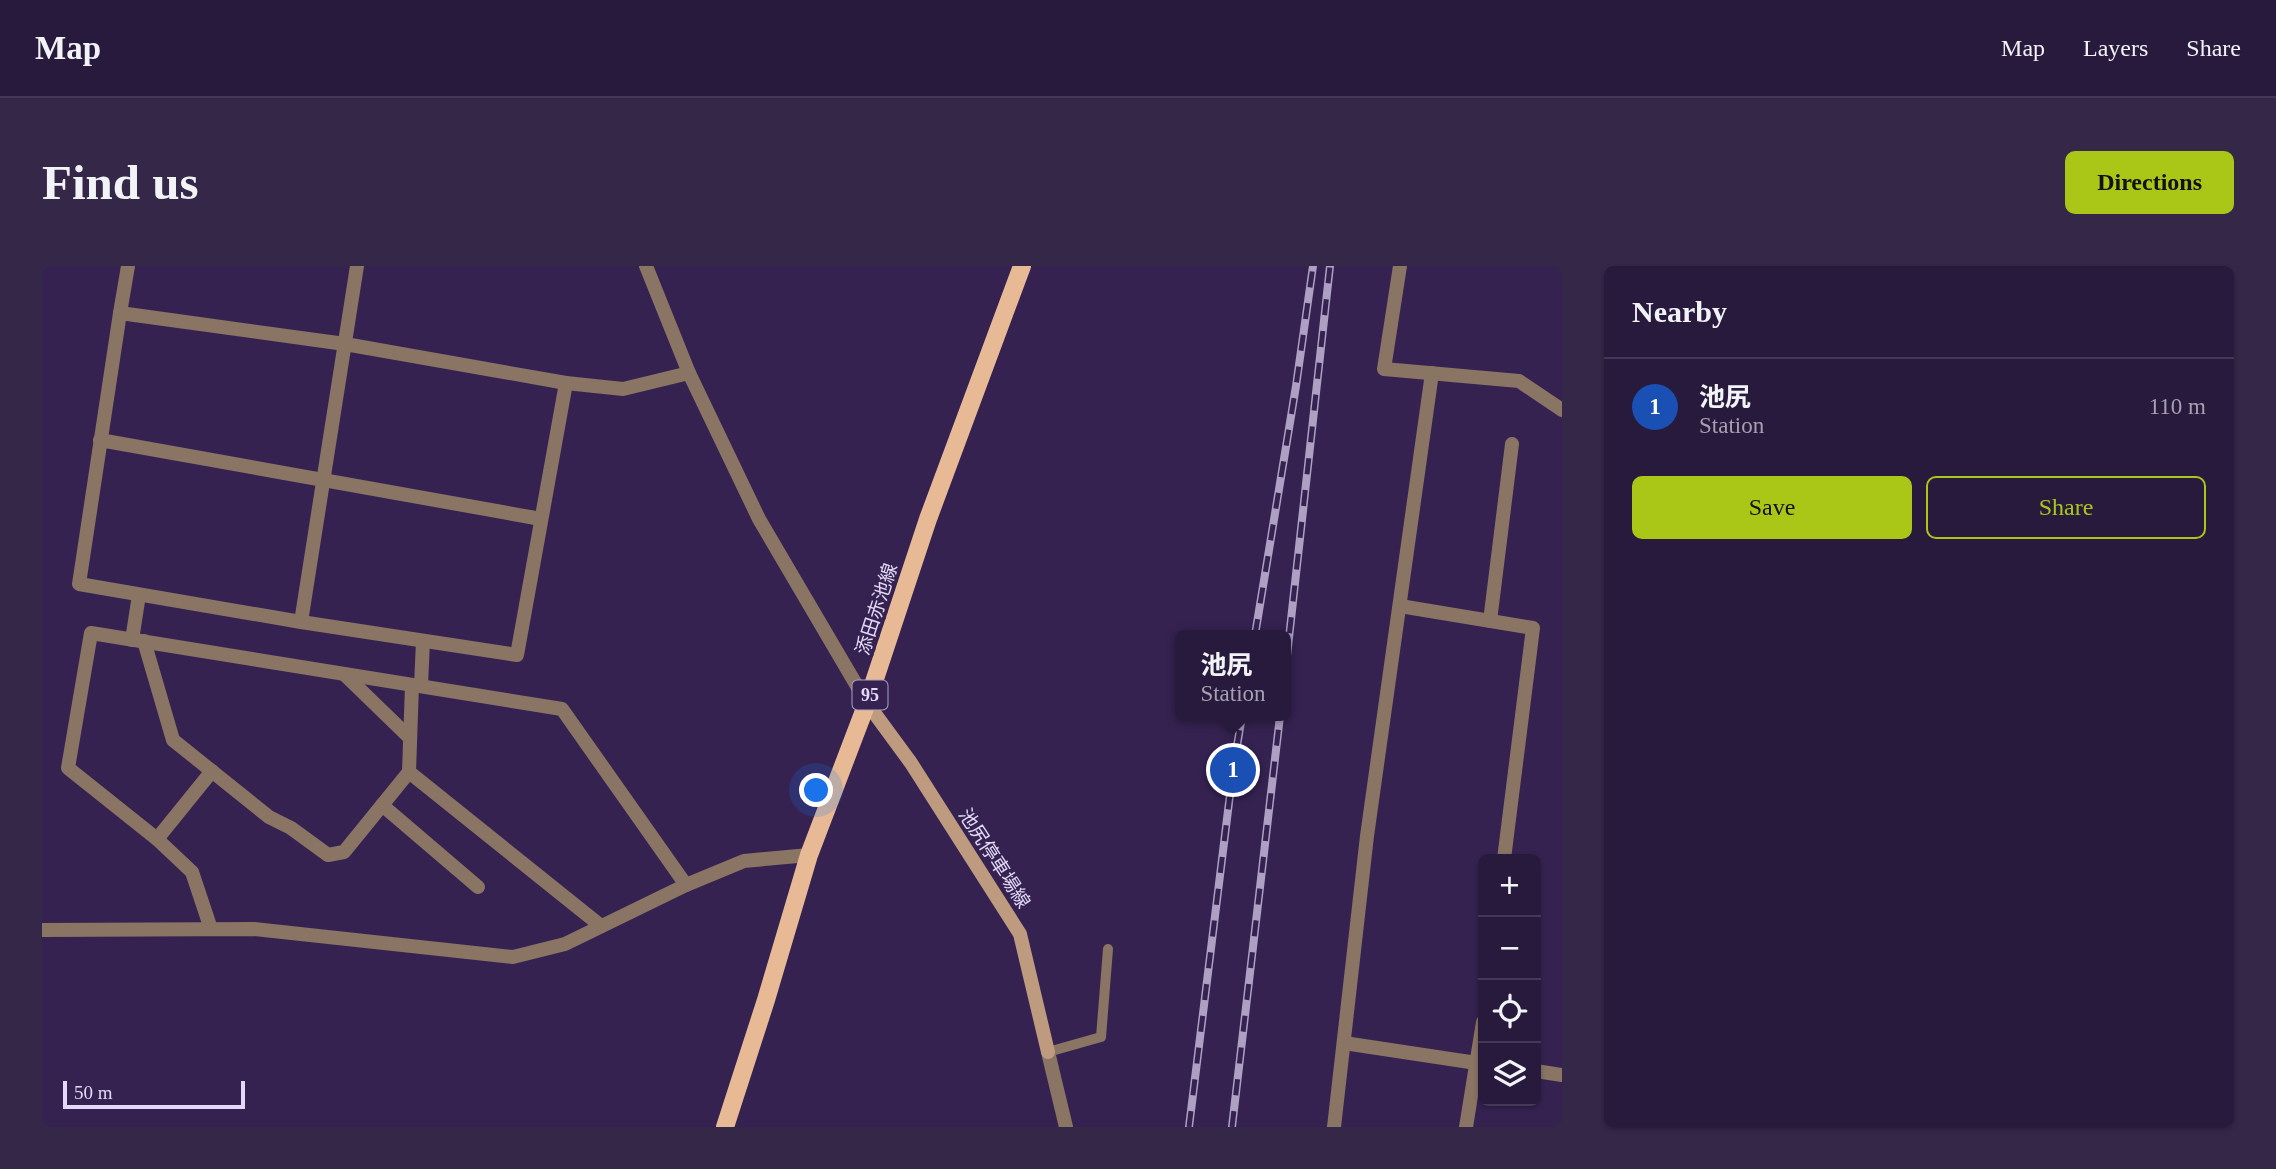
<!DOCTYPE html>
<html lang="en">
<head>
<meta charset="utf-8">
<style>
	body { margin:0; font-family:"Times New Roman","Noto Sans JP",serif; background:#342748; color:#f1f3f6 }
	.controls { position:absolute; right:21px; bottom:21px; display:grid; overflow:hidden; border-radius:10px; box-shadow:0 2px 5px #0004 }
	.controls button { width:63px; height:63px; display:grid; place-items:center; padding:0; border:0; border-bottom:2px solid #443857; background:#281a3d; color:#f1f3f6; font:35px sans-serif }
	.scale { position:absolute; left:21px; bottom:18px; width:182px; box-sizing:border-box; padding-left:7px; border:4px solid #e3d9f7; border-top:0; font-size:19px; line-height:24px; white-space:nowrap; color:#e3d9f7; -webkit-text-stroke:5px #352251; paint-order:stroke }
	.you { position:absolute; left:775px; top:525px; width:24px; height:24px; margin:-18px; border:5px solid #fff; border-radius:50%; background:#1a73e8; box-shadow:0 0 0 10px #1a73e833 }
	.badge { display:grid; place-items:center; width:46px; height:46px; border-radius:50%; background:#aac718; color:#fff; font-size:23px; font-weight:700 }
	.pin { position:absolute; translate:-50% -50%; border:4px solid #fff; box-shadow:0 2px 7px #0006 }
	.popup { position:absolute; left:1133px; top:364px; width:116px; height:91px; box-sizing:border-box; display:grid; place-content:center; border-radius:10px; background:#281a3d; filter:drop-shadow(0 2px 5px #0005); font-size:23px; white-space:nowrap; color:#a5a1b0 }
	.popup b { font-size:26px; color:#f1f3f6 }
	.popup::after { content:''; position:absolute; left:50%; top:100%; margin-left:-14px; border:14px solid transparent; border-top-color:#281a3d }
	.list { margin:0; padding:0; list-style:none }
	h2 { display:flex; justify-content:space-between; align-items:center; height:91px; margin:0; padding:0 28px; font-size:30px }
	h2 small { font-size:23px; font-weight:400; color:#a5a1b0 }
	.list li { display:grid; grid-template-columns:46px 1fr auto; gap:21px; align-items:center; box-sizing:border-box; height:98px; padding:0 28px; border-top:2px solid #443857 }
	.list b { display:block; font-size:26px; white-space:nowrap }
	.list p { margin:0; font-size:23px; white-space:nowrap; color:#a5a1b0 }
	.list em { font-size:23px; font-style:normal; color:#a5a1b0 }
	.actions { display:flex; gap:14px; padding:21px 28px }
	.actions a { flex:1; padding:16px 0; border:2px solid #aac718; border-radius:10px; text-align:center; font-size:24px; color:#aac718 }
	.actions .main { background:#aac718; color:#111 }
	.icon { flex:none; width:38px; height:38px; fill:none; stroke:currentColor; stroke-width:2; stroke-linecap:round; stroke-linejoin:round }
	.map { position:relative; flex:none; width:1520px; height:861px; overflow:hidden; border-radius:10px }
	header { display:flex; align-items:center; gap:42px; box-sizing:border-box; height:98px; padding:0 35px; background:#281a3d; border-bottom:2px solid #443857 }
	header strong { font-size:33px }
	nav { display:flex; gap:38px; margin-inline-start:auto; font-size:24px }
	.intro { display:flex; align-items:center; justify-content:space-between; box-sizing:border-box; height:168px; padding:0 42px }
	h1 { margin:0; font-size:49px }
	.button { padding:18px 32px; border-radius:10px; background:#aac718; color:#111; font-size:24px; font-weight:700 }
	main { display:flex; gap:42px; padding:0 42px }
	aside { flex:1; background:#281a3d; border-radius:10px; box-shadow:0 2px 5px #0004 }
	.map>svg:first-child { display:block }
	.lines { fill:none; stroke-linecap:round; stroke-linejoin:round }
	.service { stroke:#8a7463; stroke-width:10 }
	.minor { stroke:#8a7463; stroke-width:14 }
	.secondary { stroke:#be9b7f; stroke-width:14 }
	.primary { stroke:#e7b995; stroke-width:18 }
	.rail-casing { stroke:#ada0c3; stroke-width:8 }
	.rail { stroke:#352251; stroke-width:5; stroke-dasharray:16; stroke-linecap:butt }
	.labels { text-anchor:middle; stroke-width:7; stroke-linejoin:round; paint-order:stroke }
	.shield { fill:#352251; stroke:#afa2c5; stroke-width:2 }
	.shield-label { font-size:18px; font-weight:bold; fill:#e3d9f7 }
	.street-label { font-size:19px; fill:#e3d9f7; stroke:#352251 }
</style>
</head>
<body>
<header>
<strong>Map</strong>
<nav><a>Map</a><a>Layers</a><a>Share</a></nav>
</header>
<div class="intro"><h1>Find us</h1><a class="button">Directions</a></div>
<main>
<div class="map">
<svg width="1520" height="861" viewBox="0 0 1520 861">
	<rect width="100%" height="100%" fill="#352251"/>
	<g class="lines">
		<path class="service" d="M1006,786L1059,771L1066,683"/>
		<g class="minor">
			<path d="M604,0L647,107L717,253L825,437"/>
			<path d="M1358,0L1342,103L1477,115L1520,144"/>
			<path d="M78,47L303,78L524,117L475,389L259,356L37,318Z"/>
			<path d="M78,47L86,0"/>
			<path d="M524,117L581,123L647,107"/>
			<path d="M58,174L499,253"/>
			<path d="M1358,340L1491,362L1462,593"/>
			<path d="M1448,355L1470,178"/>
			<path d="M259,356L315,0"/>
			<path d="M90,374L97,329"/>
			<path d="M102,375L131,474L227,551L249,562L286,589L302,586L367,506"/>
			<path d="M302,408L368,472"/>
			<path d="M370,419L367,506L559,660"/>
			<path d="M379,420L381,375"/>
			<path d="M340,539L436,621"/>
			<path d="M115,573L170,505"/>
			<path d="M169,663L150,606L115,573L26,502L49,367L520,443L644,619"/>
			<path d="M0,664L212,663L471,691L523,678L644,619L702,595L767,589"/>
			<path d="M1302,777L1441,798"/>
			<path d="M1006,786L1024,861"/>
			<path d="M1494,805L1520,809"/>
			<path d="M1292,861L1325,570L1390,107"/>
			<path d="M1424,861L1441,756"/>
		</g>
		<path class="secondary" d="M825,437L869,497L978,668L1006,786"/>
		<path class="primary" d="M683,861L724,734L767,589L825,437L886,253L980,0"/>
		<defs>
			<g id="rail">
				<path d="M1213,369L1254,120L1271,0"/>
				<path d="M1244,399L1288,0"/>
				<path d="M1147,861L1191,504L1200,450"/>
				<path d="M1190,861L1238,450"/>
			</g>
		</defs>
		<use href="#rail" class="rail-casing"/>
		<use href="#rail" class="rail"/>
	</g>
	<g class="labels">
		<rect class="shield" x="810.5" y="414.5" width="35" height="29" rx="5"/>
		<g class="shield-label">
			<text x="828" y="435">95</text>
		</g>
		<g class="street-label">
			<text transform="translate(834 343) rotate(-72)" y="7">添田赤池線</text>
			<text transform="translate(953 592) rotate(57)" y="7">池尻停車場線</text>
		</g>
	</g>
</svg>
<div class="controls">
<button>+</button>
<button>−</button>
<button><svg class="icon" aria-label="locate" viewBox="0 0 24 24"><circle cx="12" cy="12" r="6"/><path d="M12 2v4M12 18v4M2 12h4M18 12h4"/></svg></button>
<button><svg class="icon" aria-label="layers" viewBox="0 0 24 24"><path d="M12 4l9 5-9 5-9-5zM3 14l9 5 9-5"/></svg></button>
</div>
<div class="scale">50 m</div>
<div class="you"></div>
<div class="pin badge" style="left:1191px;top:504px;background:#1a4fb4">1</div>
<div class="popup"><b>池尻</b>Station</div>
</div>
<aside>
<h2>Nearby<small></small></h2>
<ul class="list">
<li><span class="badge" style="background:#1a4fb4">1</span><div><b>池尻</b><p>Station</p></div><em>110 m</em></li>
</ul>
<div class="actions"><a class="main">Save</a><a>Share</a></div>
</aside>
</main>
</body>
</html>
